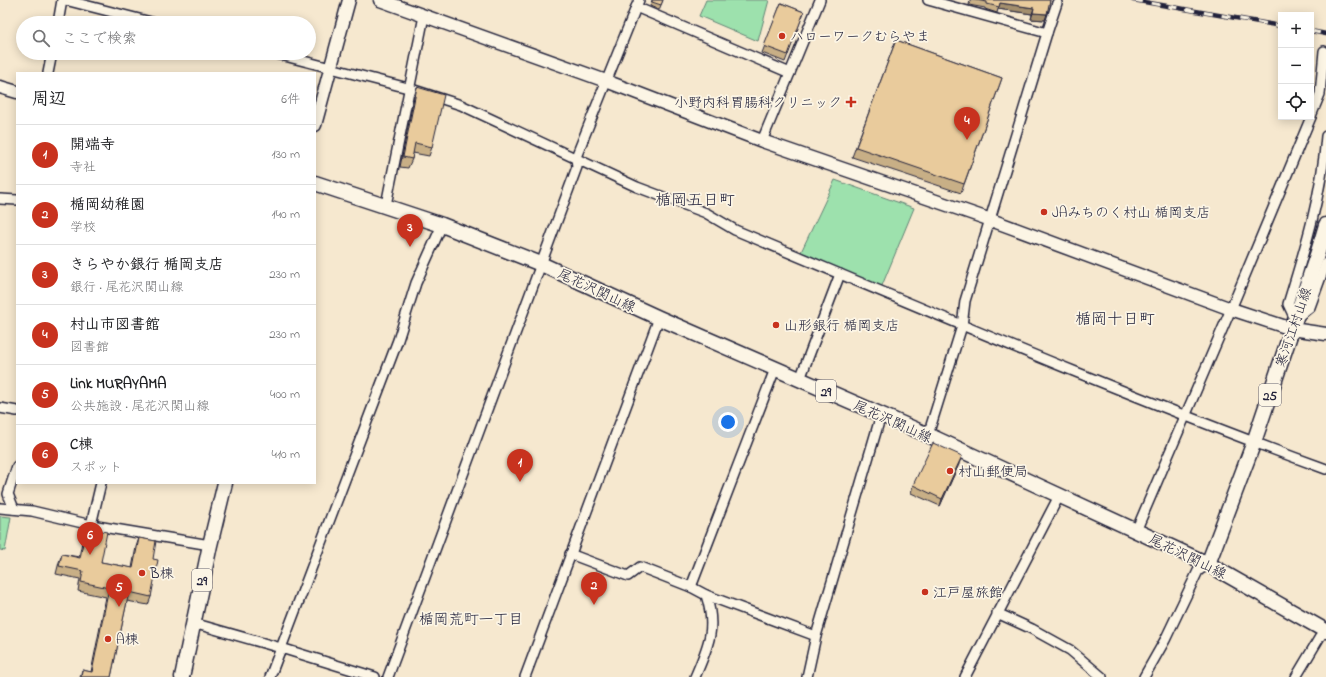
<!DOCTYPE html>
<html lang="ja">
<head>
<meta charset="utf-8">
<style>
	body { margin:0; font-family:"Indie Flower","Klee One",sans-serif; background:#f6f6f6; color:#202124 }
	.controls { position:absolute; right:12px; top:12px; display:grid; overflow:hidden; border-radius:0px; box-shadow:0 2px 10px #0003 }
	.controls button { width:36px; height:36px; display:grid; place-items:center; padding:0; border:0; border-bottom:1px solid #e0e0e0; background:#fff; color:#202124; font:20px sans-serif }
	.you { position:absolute; left:728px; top:422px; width:14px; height:14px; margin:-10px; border:3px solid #fff; border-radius:50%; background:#1a73e8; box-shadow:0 0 0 6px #1a73e833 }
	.badge { display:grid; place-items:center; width:26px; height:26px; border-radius:50%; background:#c8321e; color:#fff; font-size:13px; font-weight:700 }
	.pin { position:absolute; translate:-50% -33px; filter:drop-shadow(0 1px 2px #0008) }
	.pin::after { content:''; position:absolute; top:21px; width:14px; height:12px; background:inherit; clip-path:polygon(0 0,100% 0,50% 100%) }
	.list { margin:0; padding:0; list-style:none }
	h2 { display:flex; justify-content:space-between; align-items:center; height:52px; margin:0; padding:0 16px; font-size:17px }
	h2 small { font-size:13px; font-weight:400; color:#757577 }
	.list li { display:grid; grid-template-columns:26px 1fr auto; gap:12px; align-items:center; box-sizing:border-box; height:60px; padding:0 16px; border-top:1px solid #e0e0e0 }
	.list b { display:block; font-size:15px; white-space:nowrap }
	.list p { margin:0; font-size:13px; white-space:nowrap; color:#757577 }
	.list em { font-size:13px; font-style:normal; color:#757577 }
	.icon { flex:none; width:22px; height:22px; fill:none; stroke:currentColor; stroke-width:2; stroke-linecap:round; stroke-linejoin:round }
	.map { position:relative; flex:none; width:1326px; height:677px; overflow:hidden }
	.search { position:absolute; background:#fff; box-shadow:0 2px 10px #0003; left:16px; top:16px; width:300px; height:44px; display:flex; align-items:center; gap:10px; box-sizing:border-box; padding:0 14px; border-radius:22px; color:#757577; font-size:15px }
	.panel { position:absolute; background:#fff; box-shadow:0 2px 10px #0003; left:16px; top:72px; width:300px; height:412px; border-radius:0px }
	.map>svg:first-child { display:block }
	.green { fill:#9de1ad; stroke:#608274 }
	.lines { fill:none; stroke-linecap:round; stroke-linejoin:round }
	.street-casing { stroke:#22223b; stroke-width:12 }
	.secondary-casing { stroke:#22223b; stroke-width:15 }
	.primary-casing { stroke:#22223b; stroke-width:17 }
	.street { stroke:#fcf5e5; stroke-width:9 }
	.secondary { stroke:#fcf5e5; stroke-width:12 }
	.primary { stroke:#fcf5e5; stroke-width:14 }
	.rail-casing { stroke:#22223b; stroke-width:4.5 }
	.rail { stroke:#fcf5e5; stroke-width:3; stroke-dasharray:9; stroke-linecap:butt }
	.wall { fill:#c8af86; stroke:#22223b }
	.shaded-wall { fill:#a38e6d; stroke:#22223b }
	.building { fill:#e9cb9c; stroke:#22223b }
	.poi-dot { fill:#c8321e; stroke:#fcf5e5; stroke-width:1.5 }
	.labels { text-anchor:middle; stroke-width:3.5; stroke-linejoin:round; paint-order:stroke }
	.shield { fill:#fcf5e5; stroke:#63616e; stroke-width:1 }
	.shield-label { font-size:13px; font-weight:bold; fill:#22223b }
	.poi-label { font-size:14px; fill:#22223b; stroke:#fcf5e5; text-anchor:start }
	.street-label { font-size:14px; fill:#22223b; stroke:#fcf5e5 }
	.neighbourhood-label { font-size:15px; fill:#22223b; stroke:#fcf5e5 }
	.quarter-label { font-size:16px; fill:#22223b; stroke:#fcf5e5 }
</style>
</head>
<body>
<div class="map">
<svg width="1326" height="677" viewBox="0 0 1326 677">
	<rect width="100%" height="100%" fill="#f6e8cf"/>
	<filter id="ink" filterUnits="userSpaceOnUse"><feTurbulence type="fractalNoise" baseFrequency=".025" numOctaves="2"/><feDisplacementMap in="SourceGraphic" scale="8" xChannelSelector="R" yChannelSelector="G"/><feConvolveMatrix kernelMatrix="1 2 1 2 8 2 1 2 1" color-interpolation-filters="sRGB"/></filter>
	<g filter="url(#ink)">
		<g class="green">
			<path d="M706,0H769L758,41L699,16Z"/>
			<path d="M835,180L914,208L881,288L801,252Z"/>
			<path d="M0,516L11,517L5,551L0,550Z"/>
		</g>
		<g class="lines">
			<defs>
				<g id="street">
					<path d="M65,0L155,23"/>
					<path d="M636,7L790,73"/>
					<path d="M58,23L62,0"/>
					<path d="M1047,33L1057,3"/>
					<path d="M273,53L408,88L461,105L637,187L706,213L735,230C931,312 1126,396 1326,469"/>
					<path d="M48,73L52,53"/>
					<path d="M1311,116L1320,94L1324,51"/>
					<path d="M1326,136C1322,194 1305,249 1288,304L1295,319L1310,307L1326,263"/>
					<path d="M762,141L820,0"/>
					<path d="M0,199L17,200"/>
					<path d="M386,205L424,16"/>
					<path d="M800,379L840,274"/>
					<path d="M0,408L17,411"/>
					<path d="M928,435L962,326L965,301L1047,33L928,0"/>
					<path d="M0,508L32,511L91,525L210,545"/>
					<path d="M14,509L8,494L17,466"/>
					<path d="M91,525L101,483"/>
					<path d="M1136,531L1231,309L1311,117"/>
					<path d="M570,554L628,576L640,567L691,587L706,595C717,629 708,646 695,677"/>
					<path d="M691,587L775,369"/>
					<path d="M706,595L816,636"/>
					<path d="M997,613L1032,629L1070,650L1102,677"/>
					<path d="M193,623L281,648L375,677"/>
					<path d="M270,677L398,340L416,283L442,225"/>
					<path d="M388,677L577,167L576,157L639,0"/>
					<path d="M525,677L659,318"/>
					<path d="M807,677L816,636L881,415"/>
					<path d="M965,677L1059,496"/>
					<path d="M1144,677L1165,640L1198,571L1208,564"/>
					<path d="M1296,677L1324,630"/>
				</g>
				<g id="secondary">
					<path d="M380,0L606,81L762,141L991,220L1231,309L1292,329L1326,334"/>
					<path d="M0,87L17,92"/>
					<path d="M315,125L349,0"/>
				</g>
				<g id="primary">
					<path d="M315,183L442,225L541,264L659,318L928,435L1208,564L1326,631"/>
					<path d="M1208,564L1254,442L1318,252L1326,225"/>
					<path d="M182,677L210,545L225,483"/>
				</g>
			</defs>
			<use href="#street" class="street-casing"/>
			<use href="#secondary" class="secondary-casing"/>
			<use href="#primary" class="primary-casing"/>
			<use href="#street" class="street"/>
			<use href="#secondary" class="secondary"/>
			<use href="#primary" class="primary"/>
			<defs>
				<g id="rail">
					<path d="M1133,0L1281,26"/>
					<path d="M1311,31L1326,34"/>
				</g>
			</defs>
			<use href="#rail" class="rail-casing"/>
			<use href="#rail" class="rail"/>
		</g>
		<g class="wall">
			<path d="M652,0H663L659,10L650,6Z"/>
			<path d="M970,0H1050L1045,20L1031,19L1032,14L998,9L997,13L985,9V8L969,5Z"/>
			<path d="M781,3L804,12L785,62L762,53Z"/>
			<path d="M896,40L1002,78L961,193L852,157Z"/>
			<path d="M417,87L432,147L429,156L413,153L412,159L408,168L400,167L414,97Z"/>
			<path d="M959,464L940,506L911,493L913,485Z"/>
			<path d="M86,528L101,562L132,568L136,547L139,538L153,559L151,597L148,605L127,601L111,677H80L82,670L91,672L106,597L78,591L80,579L56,574L59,562L62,554L79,557L83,537Z"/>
		</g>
		<g class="shaded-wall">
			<path d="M1000,3L1034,8L1032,14L998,9Z"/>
			<path d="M1033,13L1047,14L1045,20L1031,19Z"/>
			<path d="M962,456L959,464L940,506L942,499Z"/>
		</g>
		<g class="building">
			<path d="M652,0H663L661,5L652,2Z"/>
			<path d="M976,0H1050L1047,14L1033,13L1034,8L1000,3L999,7L987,4V2Z"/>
			<path d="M781,3L804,12L788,55L764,46Z"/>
			<path d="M896,40L1002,78L964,184L856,147Z"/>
			<path d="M417,87L444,95L432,147L415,143L412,159L403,157Z"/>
			<path d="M933,443L962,456L942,499L913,485Z"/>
			<path d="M86,528L107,532L101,562L133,568L139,538L156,541L153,559L158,560L151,597L129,592L111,677H81L82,670L92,672L109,588L81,582L83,571L59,566L62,554L80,558Z"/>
		</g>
	</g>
	<g class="poi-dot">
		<circle cx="782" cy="36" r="4"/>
		<path d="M849 96h4v4h4v4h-4v4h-4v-4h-4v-4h4z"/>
		<circle cx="1044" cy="212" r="4"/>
		<circle cx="776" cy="325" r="4"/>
		<circle cx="950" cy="471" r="4"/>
		<circle cx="142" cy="573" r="4"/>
		<circle cx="925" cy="592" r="4"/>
		<circle cx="108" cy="639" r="4"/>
	</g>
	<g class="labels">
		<g class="shield">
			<rect x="816" y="380" width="20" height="22" rx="3"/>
			<rect x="1259" y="384" width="22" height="22" rx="3"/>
			<rect x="192" y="569" width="20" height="22" rx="3"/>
		</g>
		<g class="shield-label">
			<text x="826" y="396">29</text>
			<text x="1270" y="400">25</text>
			<text x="202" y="585">29</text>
		</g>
		<g class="poi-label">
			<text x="790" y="41">ハローワークむらやま</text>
			<text x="842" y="107" text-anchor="end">小野内科胃腸科クリニック</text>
			<text x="1052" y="217">JAみちのく村山 楯岡支店</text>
			<text x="784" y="330">山形銀行 楯岡支店</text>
			<text x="958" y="476">村山郵便局</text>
			<text x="150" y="578">B棟</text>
			<text x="933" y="597">江戸屋旅館</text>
			<text x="116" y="644">A棟</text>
		</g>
		<g class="street-label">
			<text transform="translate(597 290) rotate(25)" y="5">尾花沢関山線</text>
			<text transform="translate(1293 327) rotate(-71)" y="5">寒河江村山線</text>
			<text transform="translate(893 421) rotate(24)" y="5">尾花沢関山線</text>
			<text transform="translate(1188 556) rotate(26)" y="5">尾花沢関山線</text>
		</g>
		<g class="neighbourhood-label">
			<text x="471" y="624">楯岡荒町一丁目</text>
		</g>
		<g class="quarter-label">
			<text x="695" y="205">楯岡五日町</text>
			<text x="1115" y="324">楯岡十日町</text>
		</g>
	</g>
</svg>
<div class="controls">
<button>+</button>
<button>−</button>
<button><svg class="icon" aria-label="locate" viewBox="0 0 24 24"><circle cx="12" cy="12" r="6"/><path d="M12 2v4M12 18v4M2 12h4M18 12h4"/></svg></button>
</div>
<div class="you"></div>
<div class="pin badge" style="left:520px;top:482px">1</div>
<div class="pin badge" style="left:594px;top:605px">2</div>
<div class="pin badge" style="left:410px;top:247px">3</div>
<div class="pin badge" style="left:967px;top:140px">4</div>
<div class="pin badge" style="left:119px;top:607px">5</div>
<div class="pin badge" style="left:90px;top:555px">6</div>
<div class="search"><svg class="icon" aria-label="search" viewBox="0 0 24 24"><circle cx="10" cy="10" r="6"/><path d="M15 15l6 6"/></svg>ここで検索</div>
<section class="panel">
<h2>周辺<small>6件</small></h2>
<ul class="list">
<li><span class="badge">1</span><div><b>開端寺</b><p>寺社</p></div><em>130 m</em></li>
<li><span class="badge">2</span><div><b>楯岡幼稚園</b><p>学校</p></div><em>140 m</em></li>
<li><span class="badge">3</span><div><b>きらやか銀行 楯岡支店</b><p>銀行 · 尾花沢関山線</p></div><em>230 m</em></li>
<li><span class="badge">4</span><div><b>村山市図書館</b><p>図書館</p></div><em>230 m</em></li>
<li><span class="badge">5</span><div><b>Link MURAYAMA</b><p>公共施設 · 尾花沢関山線</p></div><em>400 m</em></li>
<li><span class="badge">6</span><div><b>C棟</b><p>スポット</p></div><em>410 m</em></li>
</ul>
</section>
</div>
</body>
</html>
